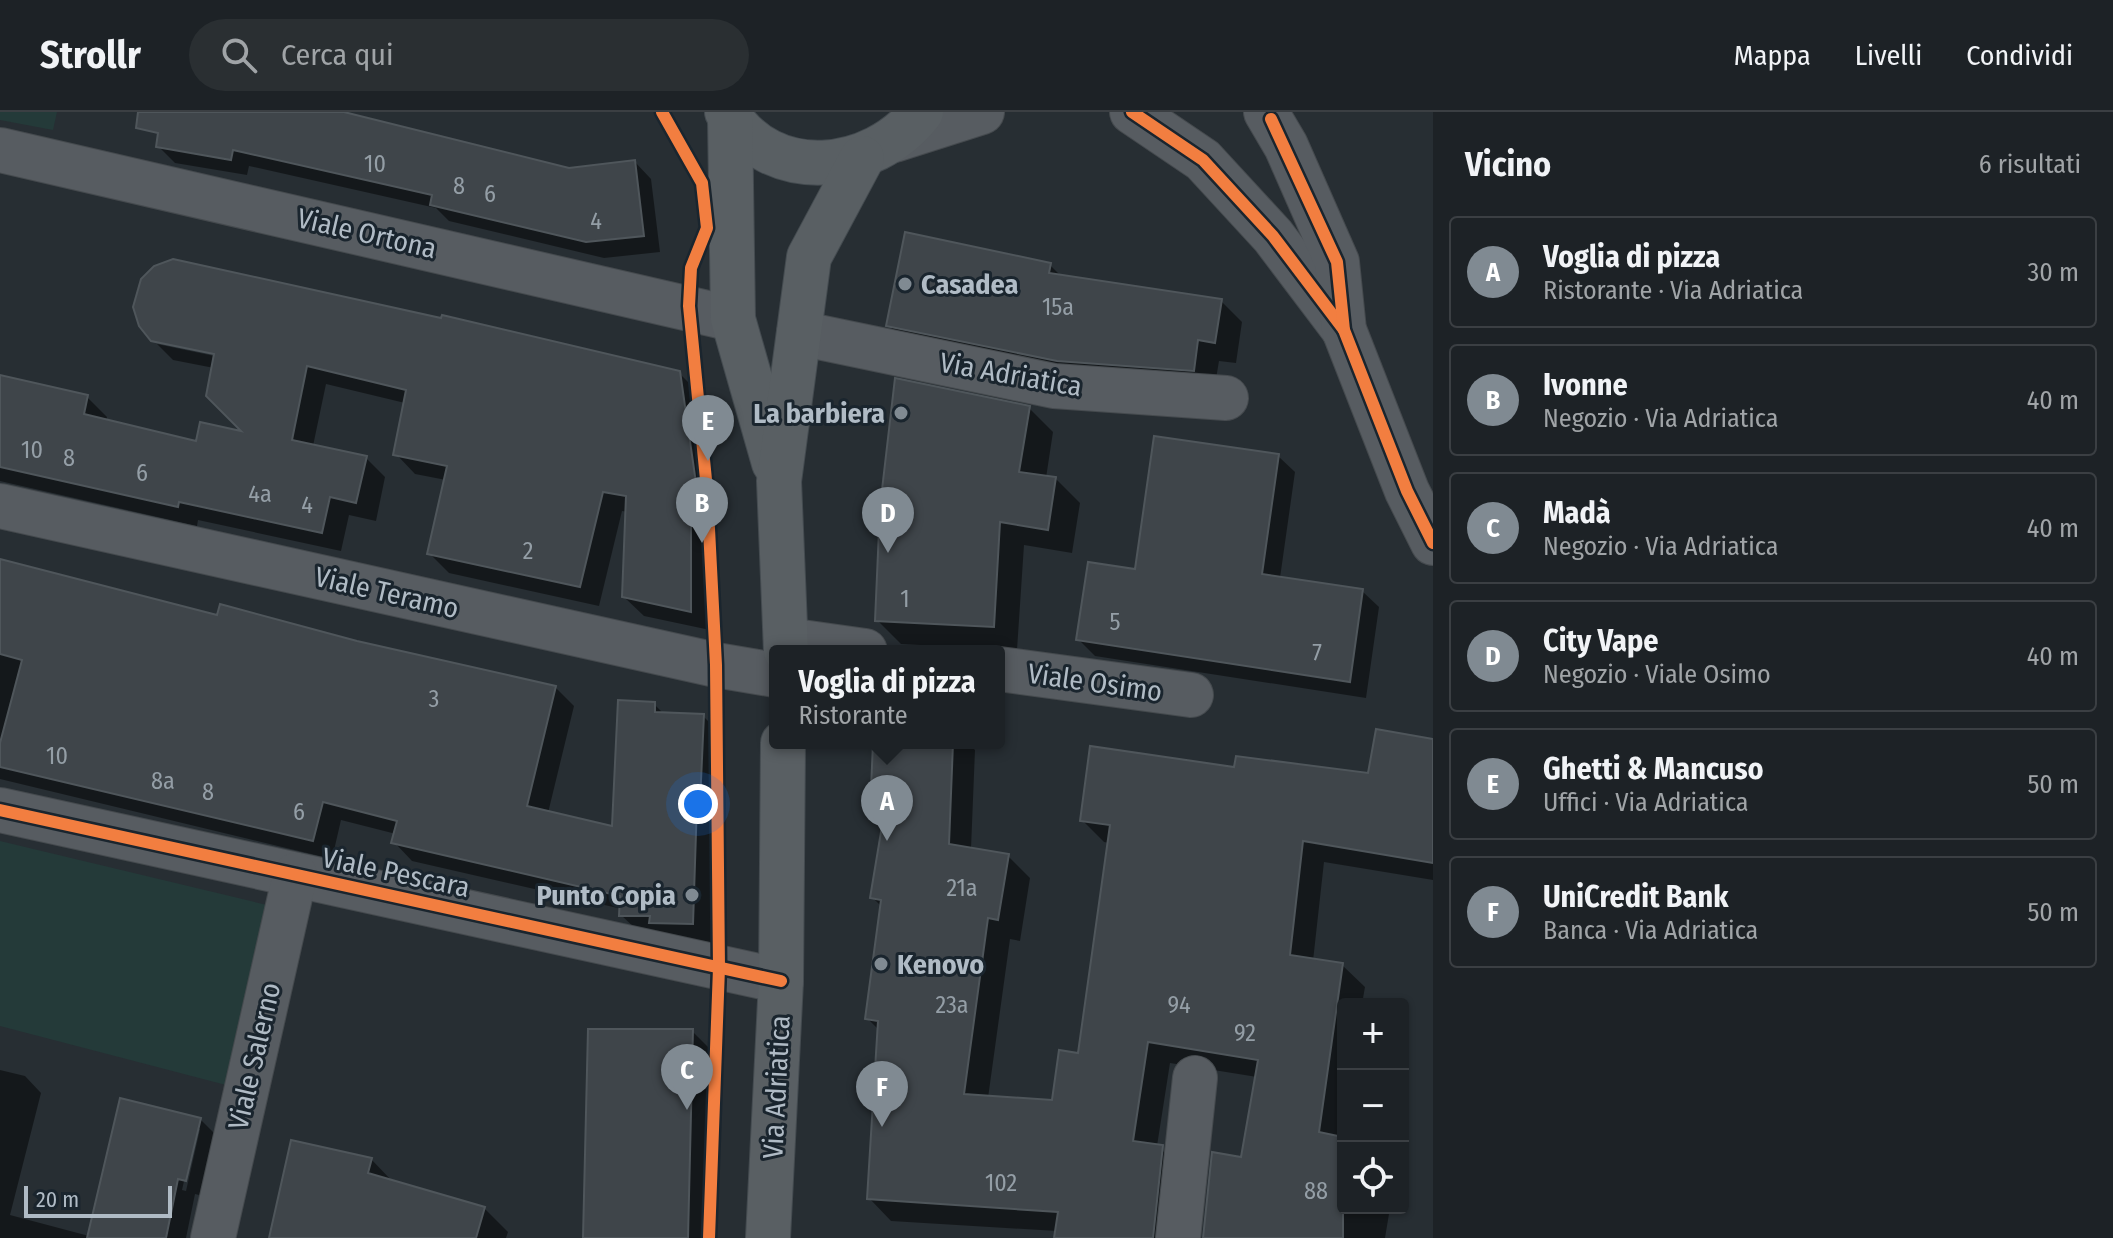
<!DOCTYPE html>
<html lang="it">
<head>
<meta charset="utf-8">
<style>
	body { margin:0; font-family:"Fira Sans Condensed",sans-serif; background:#2a2f32; color:#f1f3f6 }
	.controls { position:absolute; right:24px; bottom:24px; display:grid; overflow:hidden; border-radius:8px; box-shadow:0 2px 6px #0004 }
	.controls button { width:72px; height:72px; display:grid; place-items:center; padding:0; border:0; border-bottom:2px solid #3b3f43; background:#1d2226; color:#f1f3f6; font:40px sans-serif }
	.scale { position:absolute; left:24px; bottom:20px; width:148px; box-sizing:border-box; padding-left:8px; border:4px solid #b0bbc5; border-top:0; font-size:22px; line-height:28px; white-space:nowrap; color:#b0bbc5; -webkit-text-stroke:6px #1a252e; paint-order:stroke }
	.you { position:absolute; left:698px; top:692px; width:28px; height:28px; margin:-20px; border:6px solid #fff; border-radius:50%; background:#1a73e8; box-shadow:0 0 0 12px #1a73e833 }
	.badge { display:grid; place-items:center; width:52px; height:52px; border-radius:50%; background:#808a92; color:#fff; font-size:26px; font-weight:700 }
	.pin { position:absolute; translate:-50% -66px; filter:drop-shadow(0 2px 4px #0008) }
	.pin::after { content:''; position:absolute; top:42px; width:28px; height:24px; background:inherit; clip-path:polygon(0 0,100% 0,50% 100%) }
	.popup { position:absolute; left:769px; top:533px; width:236px; height:104px; box-sizing:border-box; display:grid; place-content:center; border-radius:8px; background:#1d2226; filter:drop-shadow(0 2px 6px #0005); font-size:26px; white-space:nowrap; color:#a0a4a7 }
	.popup b { font-size:30px; color:#f1f3f6 }
	.popup::after { content:''; position:absolute; left:50%; top:100%; margin-left:-16px; border:16px solid transparent; border-top-color:#1d2226 }
	.list { margin:0; padding:0; list-style:none }
	h2 { display:flex; justify-content:space-between; align-items:center; height:104px; margin:0; padding:0 32px; font-size:34px }
	h2 small { font-size:26px; font-weight:400; color:#a0a4a7 }
	.list li { display:grid; grid-template-columns:52px 1fr auto; gap:24px; align-items:center; box-sizing:border-box; height:112px; margin:0 16px 16px; padding:0 16px; border:2px solid #3b3f43; border-radius:8px }
	.list b { display:block; font-size:30px; white-space:nowrap }
	.list p { margin:0; font-size:26px; white-space:nowrap; color:#a0a4a7 }
	.list em { font-size:26px; font-style:normal; color:#a0a4a7 }
	.icon { flex:none; width:44px; height:44px; fill:none; stroke:currentColor; stroke-width:2; stroke-linecap:round; stroke-linejoin:round }
	.map { position:relative; flex:none; width:1433px; height:1126px; overflow:hidden }
	header { display:flex; align-items:center; gap:48px; box-sizing:border-box; height:112px; padding:0 40px; background:#1d2226; border-bottom:2px solid #3b3f43 }
	header strong { font-size:38px }
	nav { display:flex; gap:44px; margin-inline-start:auto; font-size:28px }
	.search { width:560px; height:72px; background:#2a2f32; display:flex; align-items:center; gap:20px; box-sizing:border-box; padding:0 28px; border-radius:44px; color:#a0a4a7; font-size:30px }
	main { display:flex }
	aside { flex:1; background:#1d2226 }
	.map>svg:first-child { display:block }
	.green { fill:#243a39 }
	.shadow { fill:#0007; fill-rule:evenodd }
	.building { fill:#3f454a; stroke:#4f565b; stroke-width:2 }
	.lines { fill:none; stroke-linecap:round; stroke-linejoin:round }
	.minor-casing { stroke:#454a4e; stroke-width:46 }
	.major-casing { stroke:#444b50; stroke-width:46 }
	.minor { stroke:#575c61; stroke-width:44 }
	.major { stroke:#595f63; stroke-width:44 }
	.cycleway-casing { stroke:#1a252e; stroke-width:17 }
	.cycleway { stroke:#f27e40; stroke-width:12 }
	.poi-dot { fill:#808a92; stroke:#1a252e; stroke-width:3 }
	.labels { text-anchor:middle; stroke-width:6; stroke-linejoin:round; paint-order:stroke }
	.number-label { font-size:24px; fill:#949ea6 }
	.street-label { font-size:28px; fill:#b0bbc5; stroke:#1a252e }
	.poi-label { font-size:28px; font-weight:bold; fill:#b0bbc5; stroke:#1a252e; text-anchor:start }
</style>
</head>
<body>
<header>
<strong>Strollr</strong>
<div class="search"><svg class="icon" aria-label="search" viewBox="0 0 24 24"><circle cx="10" cy="10" r="6"/><path d="M15 15l6 6"/></svg>Cerca qui</div>
<nav><a>Mappa</a><a>Livelli</a><a>Condividi</a></nav>
</header>
<main>
<div class="map">
<svg width="1433" height="1126" viewBox="0 0 1433 1126">
	<rect width="100%" height="100%" fill="#272e33"/>
	<g class="green">
		<path d="M0,0H57L53,18L0,8Z"/>
		<path d="M0,729L267,793L226,973L0,914Z"/>
	</g>
	<g class="shadow">
		<path d="M164,0H331L569,58L635,50L651,67L660,140L604,146L449,109L436,96L249,54L247,63L175,51L158,34Z"/>
		<path d="M1050,153L1063,166L1221,189L1242,210L1236,251L1219,249L1214,279L910,234L888,213Z"/>
		<path d="M140,213L679,261L699,281L717,403L709,402L710,518L644,504L624,485L628,400L622,399L599,494L449,461L430,442L446,368L415,362L396,342L405,291L326,272L313,334L366,346L385,365L376,409L349,403L341,439L198,408L197,414L0,369V265L87,285L107,305L106,310L197,332L247,323L214,256L173,248L157,232L224,246L225,243L156,228V231Z"/>
		<path d="M1029,296L1053,320L1046,366L1056,367L1080,391L1072,441L1024,433L1017,538L901,532L877,508Z"/>
		<path d="M1278,344L1295,360L1280,466L1362,479L1379,495L1366,586L1095,544L1078,527L1137,460Z"/>
		<path d="M0,450L218,506L357,531L555,575L574,594L548,701L614,716L654,592L664,602L703,604L722,623L718,708H715L711,830L670,829L640,821L621,803L622,797L412,749L394,730L396,722L341,708L332,747L0,667Z"/>
		<path d="M1433,629V768L1324,750L1313,849L1342,853L1365,875L1362,892H1343V1096H1390L1385,1126H1205L1243,1047L1257,965L1170,951L1157,1034L1184,1057L1177,1126H1056L1057,1119L891,1109L869,1086L880,919L867,906L882,795L872,785L888,691L873,677L875,631H968L975,638L971,737L1008,744L1030,766L1020,829L1010,827L988,986L1053,990L1079,944L1109,731L1104,730L1082,708L1236,657L1370,663Z"/>
		<path d="M692,919L716,943L711,1126H585Z"/>
		<path d="M0,958L25,964L41,981L10,1103L89,1124L200,1007L217,1024L203,1084L195,1082L186,1126H0ZM196,1017H200L186,1079L182,1078Z"/>
		<path d="M371,1047L394,1071L484,1096L508,1120L506,1126H272Z"/>
	</g>
	<g class="building">
		<path d="M138,0H344L569,56L635,48L644,124L586,130L430,93L432,83L233,38L231,48L156,35L158,21L136,16Z"/>
		<path d="M905,120L1051,151L1049,161L1222,187L1215,231L1198,228L1194,259L1057,249L886,214Z"/>
		<path d="M173,147L441,206L442,203L680,259L698,385L691,384V500L622,485L626,384L603,380L580,475L427,442L447,354L393,343L406,278L307,254L292,328L367,344L356,391L330,385L322,421L179,390L178,395L0,355V263L88,283L84,302L196,329L200,310L241,319L206,284L214,242L151,229L139,214L133,195L141,167L154,154Z"/>
		<path d="M895,266L1030,294L1019,360L1056,365L1048,418L1000,410L994,515L875,509L880,395Z"/>
		<path d="M1154,324L1279,342L1262,462L1363,477L1350,570L1076,528L1088,450L1135,457Z"/>
		<path d="M0,447L217,503L220,492L357,529L556,574L527,694L612,714L618,588L655,590V600L704,602L700,691L697,690L693,812L649,811L650,804H619L620,784L391,731L397,709L323,690L313,729L0,655V631L22,548L0,542Z"/>
		<path d="M1376,617L1433,627V751L1303,729L1290,843L1343,851L1319,1020L1343,1025V1126H1203L1212,1040L1241,1045L1258,948L1148,930L1133,1029L1163,1033L1153,1126H1054L1058,1100L867,1087L878,909L865,907L881,788L870,786L888,678L871,677L873,631H953L949,732L1009,742L998,808L988,806L964,982L1052,988L1059,938L1078,941L1110,713L1080,709L1090,634L1234,655L1236,644L1368,661Z"/>
		<path d="M588,917H693L688,1126H583Z"/>
		<path d="M120,986L201,1006L186,1069L178,1067L166,1126H87Z"/>
		<path d="M291,1028L372,1046L368,1061L485,1095L476,1126H269Z"/>
	</g>
	<g class="lines">
		<defs>
			<g id="minor">
				<path d="M1132,0L1203,48L1273,124L1344,218"/>
				<path d="M1266,0L1286,34L1337,150L1344,218L1407,379L1433,431"/>
				<path d="M894,28L982,0"/>
				<path d="M0,38L733,207"/>
				<path d="M799,221L1054,274L1226,286"/>
				<path d="M0,394L716,553L775,563"/>
				<path d="M787,528L865,539"/>
				<path d="M999,557L1191,583"/>
				<path d="M0,698L781,869"/>
				<path d="M213,1126L295,763"/>
				<path d="M1178,1126L1195,966"/>
			</g>
			<g id="major">
				<path d="M727,0C771,73 873,62 921,0"/>
				<path d="M730,5L733,207L774,351"/>
				<path d="M786,539L779,369L809,145L862,46"/>
				<path d="M768,1126L781,869L783,631"/>
			</g>
		</defs>
		<use href="#minor" class="minor-casing"/>
		<use href="#major" class="major-casing"/>
		<use href="#minor" class="minor"/>
		<use href="#major" class="major"/>
		<defs>
			<g id="cycleway">
				<path d="M662,0L702,71L707,116L691,156L689,194L707,378L716,553L719,856L709,1126"/>
				<path d="M1132,0L1203,48L1273,124L1344,218"/>
				<path d="M1271,7L1337,150L1344,218L1407,379L1433,431"/>
				<path d="M0,698L781,869"/>
			</g>
		</defs>
		<use href="#cycleway" class="cycleway-casing"/>
		<use href="#cycleway" class="cycleway"/>
	</g>
	<g class="poi-dot">
		<circle cx="905" cy="172" r="8"/>
		<circle cx="901" cy="301" r="8"/>
		<circle cx="692" cy="783" r="8"/>
		<circle cx="881" cy="852" r="8"/>
	</g>
	<g class="labels">
		<g class="number-label">
			<text x="375" y="60">10</text>
			<text x="459" y="82">8</text>
			<text x="490" y="90">6</text>
			<text x="596" y="117">4</text>
			<text x="1058" y="203">15a</text>
			<text x="32" y="346">10</text>
			<text x="69" y="354">8</text>
			<text x="142" y="369">6</text>
			<text x="260" y="390">4a</text>
			<text x="307" y="401">4</text>
			<text x="528" y="447">2</text>
			<text x="905" y="495">1</text>
			<text x="1115" y="518">5</text>
			<text x="1317" y="549">7</text>
			<text x="434" y="595">3</text>
			<text x="57" y="652">10</text>
			<text x="163" y="677">8a</text>
			<text x="208" y="688">8</text>
			<text x="299" y="708">6</text>
			<text x="962" y="784">21a</text>
			<text x="952" y="901">23a</text>
			<text x="1179" y="901">94</text>
			<text x="1245" y="929">92</text>
			<text x="1001" y="1079">102</text>
			<text x="1316" y="1087">88</text>
		</g>
		<g class="street-label">
			<text transform="translate(367 121) rotate(13)" y="10">Viale Ortona</text>
			<text transform="translate(1011 262) rotate(10)" y="10">Via Adriatica</text>
			<text transform="translate(387 480) rotate(13)" y="10">Viale Teramo</text>
			<text transform="translate(1095 570) rotate(8)" y="10">Viale Osimo</text>
			<text transform="translate(396 760) rotate(12)" y="10">Viale Pescara</text>
			<text transform="translate(254 944) rotate(-77)" y="10">Viale Salerno</text>
			<text transform="translate(776 975) rotate(-87)" y="10">Via Adriatica</text>
		</g>
		<g class="poi-label">
			<text x="921" y="182">Casadea</text>
			<text x="885" y="311" text-anchor="end">La barbiera</text>
			<text x="676" y="793" text-anchor="end">Punto Copia</text>
			<text x="897" y="862">Kenovo</text>
		</g>
	</g>
</svg>
<div class="controls">
<button>+</button>
<button>−</button>
<button><svg class="icon" aria-label="locate" viewBox="0 0 24 24"><circle cx="12" cy="12" r="6"/><path d="M12 2v4M12 18v4M2 12h4M18 12h4"/></svg></button>
</div>
<div class="scale">20 m</div>
<div class="you"></div>
<div class="pin badge" style="left:887px;top:729px">A</div>
<div class="popup"><b>Voglia di pizza</b>Ristorante</div>
<div class="pin badge" style="left:702px;top:431px">B</div>
<div class="pin badge" style="left:687px;top:998px">C</div>
<div class="pin badge" style="left:888px;top:441px">D</div>
<div class="pin badge" style="left:708px;top:349px">E</div>
<div class="pin badge" style="left:882px;top:1015px">F</div>
</div>
<aside>
<h2>Vicino<small>6 risultati</small></h2>
<ul class="list">
<li><span class="badge">A</span><div><b>Voglia di pizza</b><p>Ristorante · Via Adriatica</p></div><em>30 m</em></li>
<li><span class="badge">B</span><div><b>Ivonne</b><p>Negozio · Via Adriatica</p></div><em>40 m</em></li>
<li><span class="badge">C</span><div><b>Madà</b><p>Negozio · Via Adriatica</p></div><em>40 m</em></li>
<li><span class="badge">D</span><div><b>City Vape</b><p>Negozio · Viale Osimo</p></div><em>40 m</em></li>
<li><span class="badge">E</span><div><b>Ghetti &amp; Mancuso</b><p>Uffici · Via Adriatica</p></div><em>50 m</em></li>
<li><span class="badge">F</span><div><b>UniCredit Bank</b><p>Banca · Via Adriatica</p></div><em>50 m</em></li>
</ul>
</aside>
</main>
</body>
</html>
